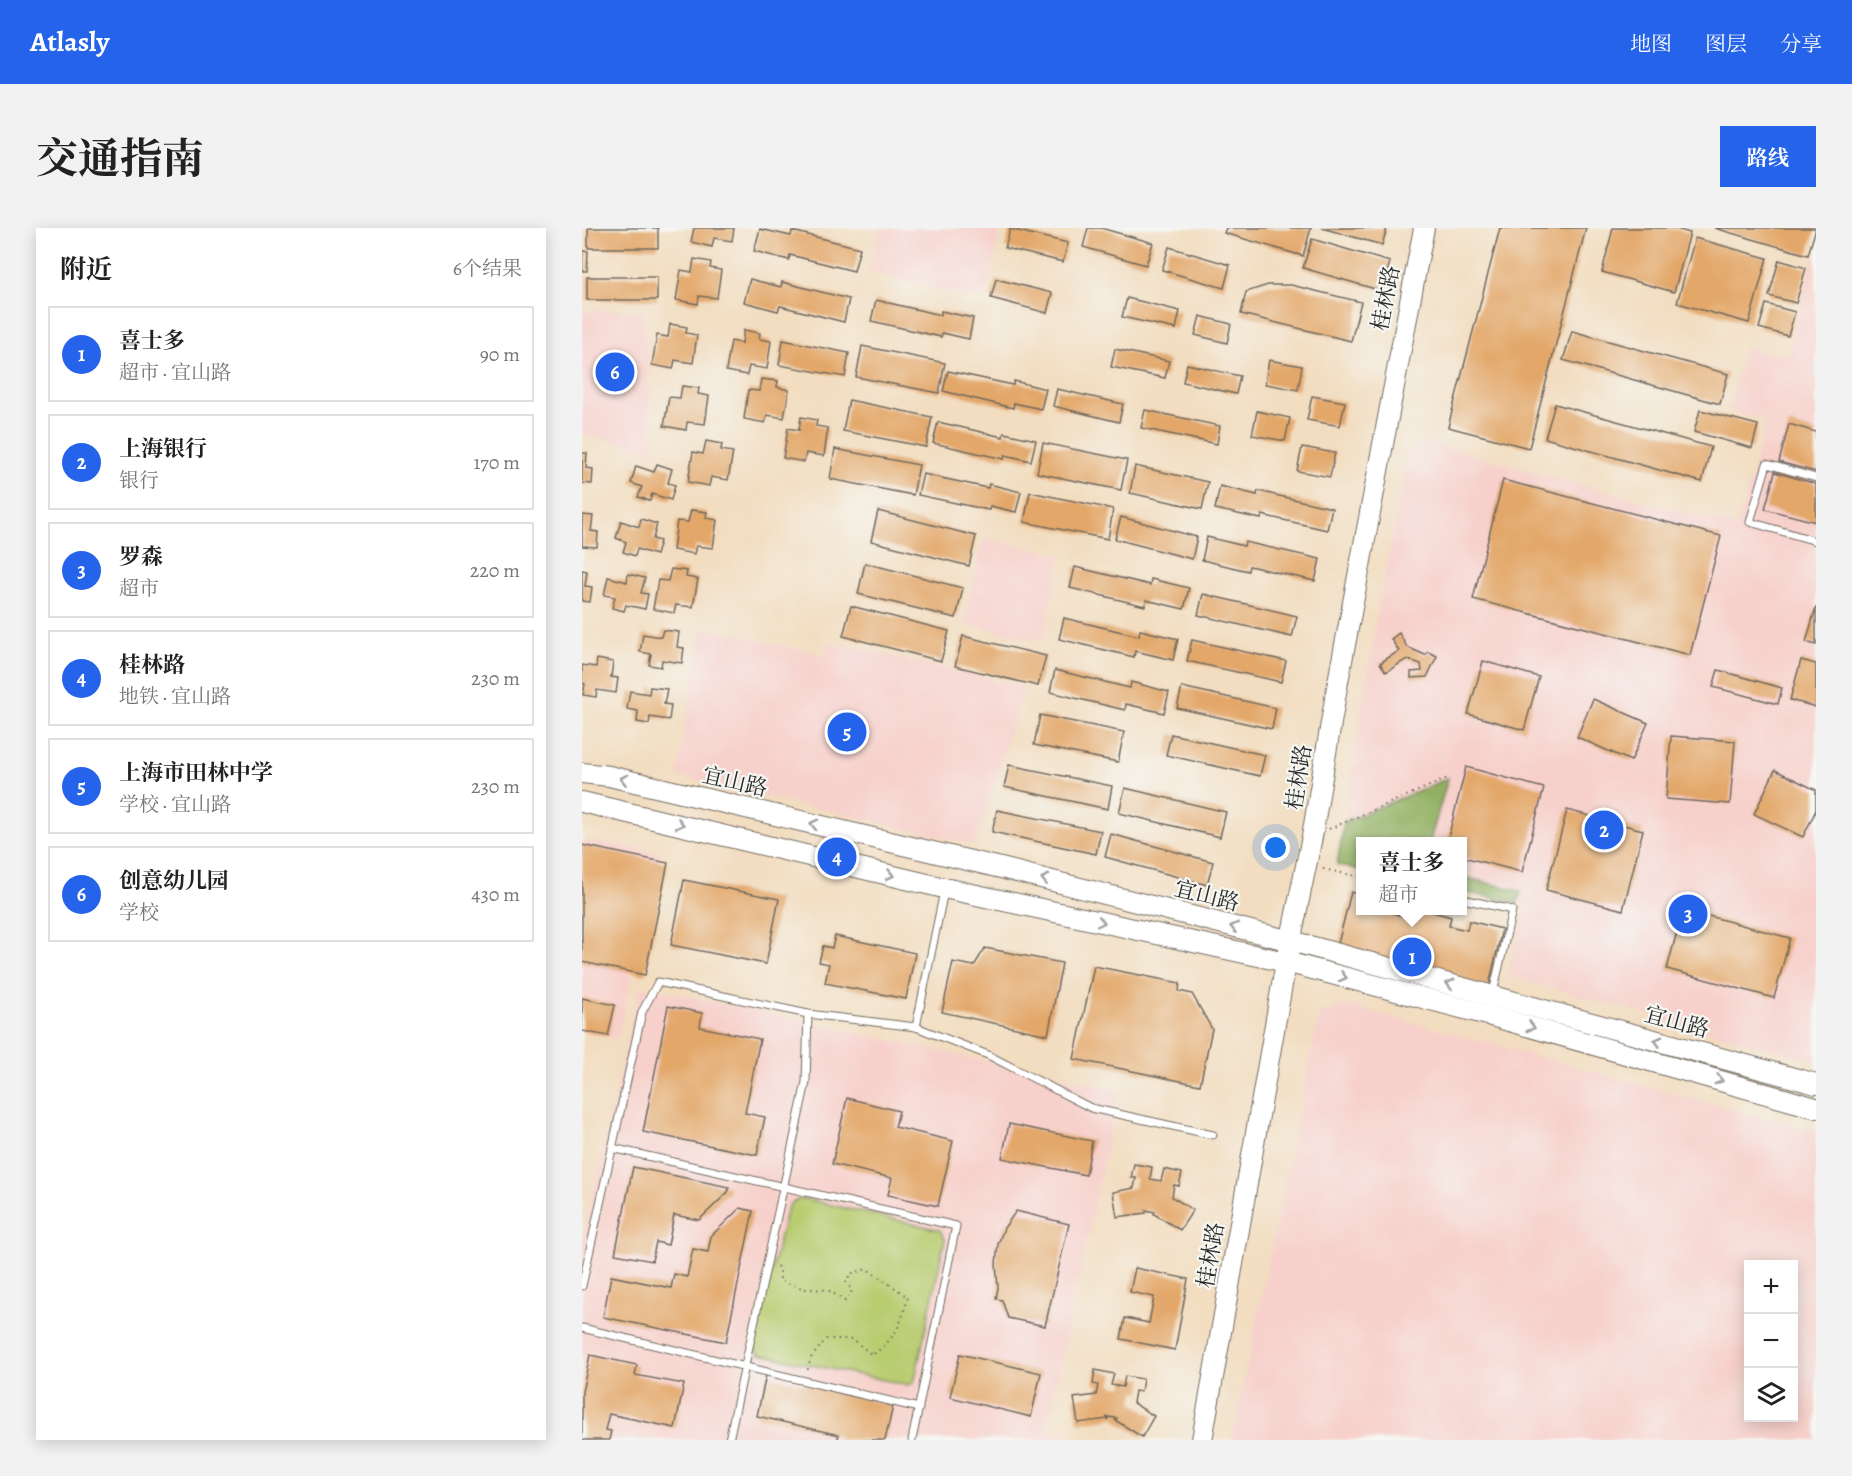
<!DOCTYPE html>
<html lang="zh">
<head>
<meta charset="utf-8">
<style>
	body { margin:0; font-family:Alegreya,"Noto Serif SC",serif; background:#f2f2f2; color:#222 }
	.controls { position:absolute; right:18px; bottom:18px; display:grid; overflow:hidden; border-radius:0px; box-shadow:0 3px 15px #0003 }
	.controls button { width:54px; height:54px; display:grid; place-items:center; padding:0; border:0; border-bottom:2px solid #e0e0e0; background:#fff; color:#222; font:30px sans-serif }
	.you { position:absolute; left:694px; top:620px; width:21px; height:21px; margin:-15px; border:4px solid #fff; border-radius:50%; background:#1a73e8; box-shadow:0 0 0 9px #1a73e833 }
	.badge { display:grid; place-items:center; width:39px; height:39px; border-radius:50%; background:#2563eb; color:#fff; font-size:20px; font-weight:700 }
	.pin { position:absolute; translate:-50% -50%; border:3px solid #fff; box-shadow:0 2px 6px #0006 }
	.popup { position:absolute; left:774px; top:609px; width:111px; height:78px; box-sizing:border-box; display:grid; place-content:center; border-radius:0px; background:#fff; filter:drop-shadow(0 2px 4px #0005); font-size:20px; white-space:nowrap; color:#767676 }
	.popup b { font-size:22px; color:#222 }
	.popup::after { content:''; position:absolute; left:50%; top:100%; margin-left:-12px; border:12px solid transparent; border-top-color:#fff }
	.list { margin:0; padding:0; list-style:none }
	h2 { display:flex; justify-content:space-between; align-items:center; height:78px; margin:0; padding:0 24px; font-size:26px }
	h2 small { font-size:20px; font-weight:400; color:#767676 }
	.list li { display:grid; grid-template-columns:39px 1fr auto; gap:18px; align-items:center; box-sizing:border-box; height:96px; margin:0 12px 12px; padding:0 12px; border:2px solid #e0e0e0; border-radius:0px }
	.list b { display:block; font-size:22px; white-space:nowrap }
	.list p { margin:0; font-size:20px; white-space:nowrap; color:#767676 }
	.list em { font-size:20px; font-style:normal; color:#767676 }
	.icon { flex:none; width:33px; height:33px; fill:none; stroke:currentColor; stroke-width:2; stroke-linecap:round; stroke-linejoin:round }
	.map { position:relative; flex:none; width:1234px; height:1212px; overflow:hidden; border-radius:0px }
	header { display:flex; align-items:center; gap:36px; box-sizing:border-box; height:84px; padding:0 30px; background:#2563eb; color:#fff }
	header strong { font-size:28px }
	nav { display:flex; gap:33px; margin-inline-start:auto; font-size:21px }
	.intro { display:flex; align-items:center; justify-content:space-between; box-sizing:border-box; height:144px; padding:0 36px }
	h1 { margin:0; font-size:42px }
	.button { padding:15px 27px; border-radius:0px; background:#2563eb; color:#fff; font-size:21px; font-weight:700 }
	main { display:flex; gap:36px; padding:0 36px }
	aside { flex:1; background:#fff; border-radius:0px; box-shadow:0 3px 15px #0003 }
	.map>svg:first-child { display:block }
	.built { fill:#f7d0cb; fill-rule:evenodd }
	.green { fill:#b8cc70; stroke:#727c4e; stroke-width:1.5 }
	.forest { fill:#92b062; stroke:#5e6e46; stroke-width:1.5 }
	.building { fill:#e3a769 }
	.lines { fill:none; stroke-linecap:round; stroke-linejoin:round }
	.lane-casing { stroke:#71695f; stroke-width:9 }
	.secondary-casing { stroke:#71695f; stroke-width:22 }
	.path { stroke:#71695f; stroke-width:2; stroke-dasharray:1.5 4.5; stroke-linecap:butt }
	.lane { stroke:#fff; stroke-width:7 }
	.secondary { stroke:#fff; stroke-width:20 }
	.oneway { stroke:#a0a0a0 }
	.labels { text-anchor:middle; stroke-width:4.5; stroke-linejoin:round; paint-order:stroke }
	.street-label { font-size:22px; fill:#2b2b2b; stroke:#f6f6f2 }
</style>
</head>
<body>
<header>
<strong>Atlasly</strong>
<nav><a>地图</a><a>图层</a><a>分享</a></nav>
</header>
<div class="intro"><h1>交通指南</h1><a class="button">路线</a></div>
<main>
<aside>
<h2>附近<small>6个结果</small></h2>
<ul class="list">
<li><span class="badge">1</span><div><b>喜士多</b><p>超市 · 宜山路</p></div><em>90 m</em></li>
<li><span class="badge">2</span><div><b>上海银行</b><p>银行</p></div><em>170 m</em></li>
<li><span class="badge">3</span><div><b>罗森</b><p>超市</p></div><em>220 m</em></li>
<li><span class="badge">4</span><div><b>桂林路</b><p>地铁 · 宜山路</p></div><em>230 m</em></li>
<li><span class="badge">5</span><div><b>上海市田林中学</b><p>学校 · 宜山路</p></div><em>230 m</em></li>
<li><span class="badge">6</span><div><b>创意幼儿园</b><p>学校</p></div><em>430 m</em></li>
</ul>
</aside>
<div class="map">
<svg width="1234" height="1212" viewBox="0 0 1234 1212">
	<rect width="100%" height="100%" fill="#f6f6f2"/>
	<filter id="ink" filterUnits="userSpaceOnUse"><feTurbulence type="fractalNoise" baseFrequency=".0167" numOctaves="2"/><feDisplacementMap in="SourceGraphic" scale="12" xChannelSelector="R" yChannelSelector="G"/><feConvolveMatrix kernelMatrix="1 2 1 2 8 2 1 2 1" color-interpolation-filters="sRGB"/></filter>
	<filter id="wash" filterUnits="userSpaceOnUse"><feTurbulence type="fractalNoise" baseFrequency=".008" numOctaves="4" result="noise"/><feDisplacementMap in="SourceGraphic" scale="24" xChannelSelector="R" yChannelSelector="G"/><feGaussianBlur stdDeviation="1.35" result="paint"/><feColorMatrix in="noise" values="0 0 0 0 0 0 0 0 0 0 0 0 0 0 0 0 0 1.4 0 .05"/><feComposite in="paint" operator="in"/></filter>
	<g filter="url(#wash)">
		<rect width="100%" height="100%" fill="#f2ddc0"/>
		<g class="built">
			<path d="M297,0H419L402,72L287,44Z"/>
			<path d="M1234,17V833L925,748L944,677L881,664V614H779V642L755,637L795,387L826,225L842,214L1155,299L1184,193L1146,182L1163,118L1205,129Z"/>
			<path d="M0,82L62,83L71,223L0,206Z"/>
			<path d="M401,310L479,327L461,413L382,396Z"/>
			<path d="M120,399L243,427L247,414L442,459L393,617L95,548Z"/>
			<path d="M0,611L78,625L36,810L0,804Z"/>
			<path d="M58,758L537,862L464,1202L501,1212H0V1014Z"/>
			<path d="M766,777L1234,904V1212H650L737,786ZM1166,1036H1212V1190H1166Z"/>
		</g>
		<path class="green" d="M219,970L358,1002L363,1011L332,1155L326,1157L177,1126L171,1117L204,984L208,976Z"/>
		<g class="forest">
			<path d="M866,550L848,613L779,614V642L755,637L762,594Z"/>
			<path d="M881,649L939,663L936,675L881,664Z"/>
		</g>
		<g id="blocks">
			<g class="building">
				<rect x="6" y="0" width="70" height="20"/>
				<path d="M112,0H152L150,13L132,10L130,19L109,14Z"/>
				<path d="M506,0H519L571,15L564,37L501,19Z"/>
				<path d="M644,0H729L721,28L642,5Z"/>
				<path d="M740,0H805L800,17Z"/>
				<path d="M918,0H1004L947,220L866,199Z"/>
				<path d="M1031,0H1091L1108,5L1092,64L1020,44Z"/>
				<path d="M1132,0H1234L1226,27Z"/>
				<path d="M178,1L209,8L210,3L278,20L272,43L208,27L207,32L172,23Z"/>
				<path d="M428,1L486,15L481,34L423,20Z"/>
				<path d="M1113,10L1185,30L1167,95L1095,75Z"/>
				<path d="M730,11L808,34L800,63L721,40Z"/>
				<path d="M587,19L648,37L642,60L580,42Z"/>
				<path d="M0,23H6L5,43H0Z"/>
				<path d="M112,31L129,34L128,40L139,42L135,70L117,68L116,76L94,72L99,42L110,44Z"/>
				<path d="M1197,32L1224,40L1214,75L1187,68Z"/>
				<rect x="5" y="49" width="70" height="23"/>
				<path d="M168,51L199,59L200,54L267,71L262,94L198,78L196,83L162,74Z"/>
				<path d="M414,51L470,65L465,85L409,70Z"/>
				<path d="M686,57H709L779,74L769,113L659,86L664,64Z"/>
				<path d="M545,70L598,83L594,101L540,89Z"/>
				<path d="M294,72L359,87V83L391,90L387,111L360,105L359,109L289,93Z"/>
				<path d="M1184,76L1213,84L1206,108L1177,100Z"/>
				<path d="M618,88L649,96L645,115L613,107Z"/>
				<path d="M88,96L105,99L104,105L115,107L111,135L93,132L91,141L70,137L75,107L86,109Z"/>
				<path d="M162,102L178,105L177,111L189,113L185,141L167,138L165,147L144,143L149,113L160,115Z"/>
				<path d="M990,103L1146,146L1138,176L981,132Z"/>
				<path d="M201,112L267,125L263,149L197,137Z"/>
				<path d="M280,118L363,135L357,165L274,149Z"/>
				<path d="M533,121L587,133L583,150L529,139Z"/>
				<path d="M687,132L720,138L716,162L683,156Z"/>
				<path d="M605,136L658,148L654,166L601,154Z"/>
				<path d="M366,143L431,157L432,153L464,161L459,181L432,175L431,180L361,163Z"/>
				<path d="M179,151L196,153L195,159L207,162L202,190L185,187L183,195L162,191L166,162L177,163Z"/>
				<path d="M100,158L117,160L116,166L127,168L123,196L105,194L104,202L82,198L87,169L98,170Z"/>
				<path d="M475,161L541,176L537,194L471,178Z"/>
				<path d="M730,168L763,174L758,198L725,192Z"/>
				<path d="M267,172L350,189L344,219L261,203Z"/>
				<path d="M973,176L1129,219L1120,254L963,210Z"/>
				<path d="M563,182L638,198L635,216L559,200Z"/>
				<path d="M1118,182L1176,197L1170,220L1112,204Z"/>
				<path d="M675,183L708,190L703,213L670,207Z"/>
				<path d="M219,189L235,192L234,198L246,200L242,228L224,225L222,234L201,230L206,200L217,202Z"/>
				<path d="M356,194L421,209L422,205L454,212L449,233L423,227L422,231L351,215Z"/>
				<path d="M1207,196L1234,204V244L1197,234Z"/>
				<path d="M124,213L140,216L139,222L151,224L146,252L129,249L127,258L106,254L111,224L121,226Z"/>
				<path d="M461,215L545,232L539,262L455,245Z"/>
				<path d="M720,219L753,225L748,249L715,243Z"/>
				<path d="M253,221L337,237L331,267L248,251Z"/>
				<path d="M0,225H5L4,240L11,241L10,256L0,255Z"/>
				<path d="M75,236L90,241L86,255L93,257L89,272L70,266L68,273L56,269L60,259L49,255L54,238L72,244Z"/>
				<path d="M553,238L626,254L620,281L548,265Z"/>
				<path d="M1193,244L1234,256V294L1183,281Z"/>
				<path d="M341,246L406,260L407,256L439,264L434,284L408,278L407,282L336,267Z"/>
				<path d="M921,252L1139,308L1108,427L891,371Z"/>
				<path d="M638,258L675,267L676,263L750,280L745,302L680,287L679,291L633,281Z"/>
				<path d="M448,264L531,281L526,311L442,294Z"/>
				<path d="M109,282L125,284L124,290L135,292L131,320L114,318L112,326L91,322L95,293L106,294Z"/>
				<path d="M296,283L394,308L387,338L289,313Z"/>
				<path d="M0,287L11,288L9,303L16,304L15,319L0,318Z"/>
				<path d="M539,289L615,309L610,331L533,311Z"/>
				<path d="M59,291L75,296L71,311L78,313L74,327L55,321L53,328L41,324L44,314L34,310L39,293L57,299Z"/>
				<path d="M625,309L662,318L663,314L738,331L733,353L667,338L666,343L620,332Z"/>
				<path d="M283,335L381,360L374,390L276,366Z"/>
				<path d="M493,339L568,357L569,351L607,360L602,381L564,372L563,378L488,360Z"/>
				<path d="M89,341L105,343L104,349L116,351L111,379L94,377L92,385L71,381L76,352L86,353Z"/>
				<path d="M0,342L5,343L3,358L10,359L8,374L0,373Z"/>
				<path d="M46,346L63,350L59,365L66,366L63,381L44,377L42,383L30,380L33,369L22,367L26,349L45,354Z"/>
				<path d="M621,366L715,388L710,409L616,387Z"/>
				<path d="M269,378L367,403L359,433L261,408Z"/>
				<path d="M1234,379V417L1224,414Z"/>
				<path d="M482,390L557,408L558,402L596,411L591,432L553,423L552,429L477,411Z"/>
				<path d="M81,402L97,404L95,419L102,420L100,435L80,432L79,439L67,437L69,426L58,424L61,406L79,409Z"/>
				<path d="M817,405L825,419L843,427L846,424L855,428L845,449L829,450V444L840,443L839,436L825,431L804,444L798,435L817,423L809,411Z"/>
				<path d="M381,408L464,428L456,458L373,438Z"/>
				<path d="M610,412L704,433L699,454L605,433Z"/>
				<path d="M15,431L31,434L29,449L36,450L34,465L15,462L14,469L1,467L3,456L0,455V437L14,439Z"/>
				<path d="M1219,432L1234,436V479L1208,472Z"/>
				<path d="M901,433L957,449L942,502L886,486Z"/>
				<path d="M473,442L548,460L549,454L587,464L582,485L544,476L543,482L468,464Z"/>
				<path d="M1136,442L1200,460L1196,476L1131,459Z"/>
				<path d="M68,459L85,461L82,476L89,477L87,492L68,489L67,496L55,494L56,483L45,481L48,463L67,466Z"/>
				<path d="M600,459L694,480L690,501L595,480Z"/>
				<path d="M1011,471L1066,495L1049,533L995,509Z"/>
				<path d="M458,487L542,504L536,534L452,517Z"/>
				<path d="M589,506L683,527L678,548L584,527Z"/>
				<path d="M1089,508L1153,513L1148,576L1084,571Z"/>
				<path d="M427,537L530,558L526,581L422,559Z"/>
				<path d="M884,539L962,560L940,644L881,629V614H865Z"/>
				<path d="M1193,542L1234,562V582L1221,609L1172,586Z"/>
				<path d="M543,560L644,584L638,609L537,585Z"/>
				<path d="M415,582L519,603L514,626L410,604Z"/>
				<path d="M985,582L1061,602L1041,682L964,662Z"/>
				<path d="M529,606L631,634L625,657L523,629Z"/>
				<path d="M0,617L86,635L63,747L0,734Z"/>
				<path d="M102,652L197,671L184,736L89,717Z"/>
				<path d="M769,664L779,667V682H803L819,688L821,682H844L869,689L867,698L885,702L887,693L920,701L906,762L754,724Z"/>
				<path d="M1101,681L1208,710L1192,770L1085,741Z"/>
				<path d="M253,708L333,725L324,771L243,755L247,736L237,734L241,718L250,720Z"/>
				<path d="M403,720L480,735L466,807L360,784L371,734L392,738Z"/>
				<path d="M512,738L598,755L597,763L610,766L630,801L618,857L492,831Z"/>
				<path d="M0,770L33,777L26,808L0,803Z"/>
				<path d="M86,778L120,785L118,799L178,811L163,885L183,889L175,927L61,904Z"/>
				<path d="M265,870L317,883L313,899L371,913L356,978L306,967L310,950L250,936Z"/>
				<path d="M427,896L510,913L504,947L420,930Z"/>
				<path d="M552,936L570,939L568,951L579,953L582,941L600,945L597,958L592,957L590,969L611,982L598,1002L572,986L573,984L564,982V985L535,989L531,964L552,960L554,950H549Z"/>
				<path d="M51,939L147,959L146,964L117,992L92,987L86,1017L74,1014L70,1033L33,1026Z"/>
				<path d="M158,980L171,983L144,1114L21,1089L29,1048L89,1060L92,1046L105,1049L111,1021L126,1024L129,1008Z"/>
				<path d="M434,983L487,996L463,1098L426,1090L420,1072L414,1071L416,1060L414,1036L416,1016L422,1000Z"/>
				<path d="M553,1040L606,1051L593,1122L539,1111L543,1090L567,1095L572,1069L548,1064Z"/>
				<path d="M378,1126L459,1145L449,1189L368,1169Z"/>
				<path d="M8,1127L55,1137L53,1147L102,1156L93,1200L27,1186L23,1202L29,1203L27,1212H0V1164Z"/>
				<path d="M513,1142L532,1146L529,1157L541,1159L543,1148L561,1151L559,1164L553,1163L551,1175L572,1188L560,1209L533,1192L535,1190L525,1189L526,1191L496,1195L492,1170L514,1167L516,1157L511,1156Z"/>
				<path d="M184,1147L311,1178L303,1212H255L257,1207L175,1188Z"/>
			</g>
		</g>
	</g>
	<g filter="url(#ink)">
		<use href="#blocks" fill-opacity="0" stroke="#71695f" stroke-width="1.5"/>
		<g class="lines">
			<defs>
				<g id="lane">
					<path d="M1234,250L1185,236L1168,294L1234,313"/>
					<path d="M881,671L930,682L911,765"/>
					<path d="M334,799L362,663"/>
					<path d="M30,920L374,998L330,1212"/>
					<path d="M0,1058L60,784L76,754L226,786L334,799L406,827L509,880L631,907"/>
					<path d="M0,1100L337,1180"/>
					<path d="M147,1212L224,854L226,786"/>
				</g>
				<g id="secondary">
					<path d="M0,545L27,548L419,640L709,713L1234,856"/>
					<path d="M0,574L362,660L704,734L906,787L1234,880"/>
					<path d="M620,1212L704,734L730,609L755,459L842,0"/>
				</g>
			</defs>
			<use href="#lane" class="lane-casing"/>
			<use href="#secondary" class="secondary-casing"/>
			<g class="path">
				<path d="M747,601L866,550"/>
				<path d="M741,641L779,649"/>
				<path d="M195,1038L198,1044V1053L223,1061L246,1062L263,1073L268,1069L270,1062L264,1054L268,1046L285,1041L326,1069C319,1096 314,1111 290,1127L270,1111H244L229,1130L225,1144"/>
			</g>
			<use href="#lane" class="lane"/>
			<use href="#secondary" class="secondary"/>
		</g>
		<defs><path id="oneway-chevron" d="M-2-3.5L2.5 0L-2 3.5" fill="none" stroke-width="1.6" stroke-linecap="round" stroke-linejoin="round" transform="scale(1.5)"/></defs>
		<g class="oneway">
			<use href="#oneway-chevron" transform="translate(42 551) rotate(-167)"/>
			<use href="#oneway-chevron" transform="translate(98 596) rotate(14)"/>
			<use href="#oneway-chevron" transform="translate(232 596) rotate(-167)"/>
			<use href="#oneway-chevron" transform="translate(308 647) rotate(14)"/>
			<use href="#oneway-chevron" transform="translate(463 651) rotate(-166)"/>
			<use href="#oneway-chevron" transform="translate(519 694) rotate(12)"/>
			<use href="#oneway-chevron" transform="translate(652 699) rotate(-166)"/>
			<use href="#oneway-chevron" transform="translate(761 749) rotate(15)"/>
			<use href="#oneway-chevron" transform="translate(868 756) rotate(-165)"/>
			<use href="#oneway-chevron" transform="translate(949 799) rotate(16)"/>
			<use href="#oneway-chevron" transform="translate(1076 813) rotate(-165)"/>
			<use href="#oneway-chevron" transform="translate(1137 852) rotate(16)"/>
		</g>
	</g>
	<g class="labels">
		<g class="street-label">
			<text transform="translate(803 70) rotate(-79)" y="8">桂林路</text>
			<text transform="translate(716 549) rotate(-81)" y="8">桂林路</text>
			<text transform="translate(153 553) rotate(13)" y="8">宜山路</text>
			<text transform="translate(625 667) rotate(14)" y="8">宜山路</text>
			<text transform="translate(1095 793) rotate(15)" y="8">宜山路</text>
			<text transform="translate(628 1027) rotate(-80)" y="8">桂林路</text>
		</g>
	</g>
</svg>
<div class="controls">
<button>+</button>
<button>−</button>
<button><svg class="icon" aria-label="layers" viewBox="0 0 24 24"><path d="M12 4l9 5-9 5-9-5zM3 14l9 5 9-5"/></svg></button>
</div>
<div class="you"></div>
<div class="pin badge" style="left:830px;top:729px">1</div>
<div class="popup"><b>喜士多</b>超市</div>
<div class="pin badge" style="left:1022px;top:602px">2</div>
<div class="pin badge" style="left:1106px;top:686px">3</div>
<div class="pin badge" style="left:255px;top:629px">4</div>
<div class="pin badge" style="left:265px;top:504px">5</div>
<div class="pin badge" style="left:33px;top:144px">6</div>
</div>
</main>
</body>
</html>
